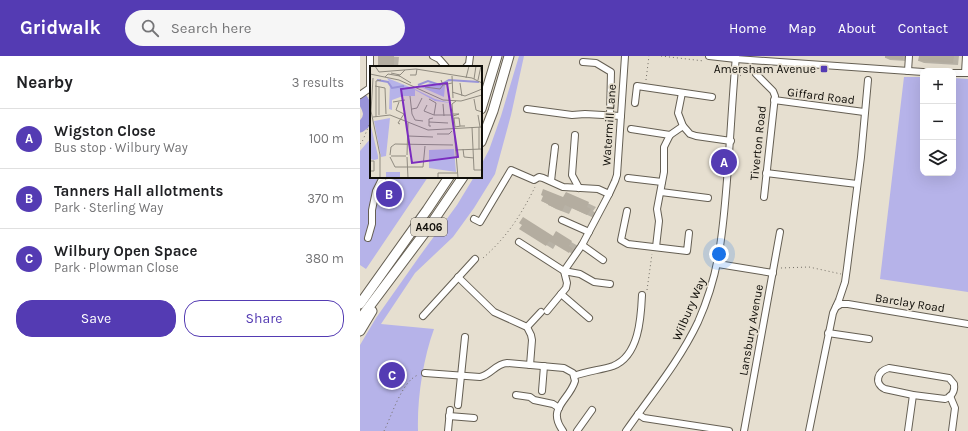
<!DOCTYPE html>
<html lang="en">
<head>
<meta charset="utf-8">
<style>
	body { margin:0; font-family:Karla,sans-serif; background:#f6f6f6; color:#202124 }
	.controls { position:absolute; right:12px; top:12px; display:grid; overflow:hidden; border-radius:8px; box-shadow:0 4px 16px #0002 }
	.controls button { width:36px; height:36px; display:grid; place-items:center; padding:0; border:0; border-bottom:1px solid #e0e0e0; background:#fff; color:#202124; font:20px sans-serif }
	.you { position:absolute; left:359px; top:198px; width:14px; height:14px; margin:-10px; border:3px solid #fff; border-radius:50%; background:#1a73e8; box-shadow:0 0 0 6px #1a73e833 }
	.badge { display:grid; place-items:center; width:26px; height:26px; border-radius:50%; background:#543bb3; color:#fff; font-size:13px; font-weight:700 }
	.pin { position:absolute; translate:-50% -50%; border:2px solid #fff; box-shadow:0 1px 4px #0006 }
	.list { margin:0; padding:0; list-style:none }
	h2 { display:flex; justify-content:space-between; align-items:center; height:52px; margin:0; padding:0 16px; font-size:17px }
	h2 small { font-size:13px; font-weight:400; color:#757577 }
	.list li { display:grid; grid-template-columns:26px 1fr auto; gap:12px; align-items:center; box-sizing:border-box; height:60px; padding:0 16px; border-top:1px solid #e0e0e0 }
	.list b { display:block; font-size:15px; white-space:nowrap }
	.list p { margin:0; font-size:13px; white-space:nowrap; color:#757577 }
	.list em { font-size:13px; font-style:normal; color:#757577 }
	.actions { display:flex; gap:8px; padding:12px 16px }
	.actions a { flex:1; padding:9px 0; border:1px solid #543bb3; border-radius:16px; text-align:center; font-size:14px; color:#543bb3 }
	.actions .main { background:#543bb3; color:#fff }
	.icon { flex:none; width:22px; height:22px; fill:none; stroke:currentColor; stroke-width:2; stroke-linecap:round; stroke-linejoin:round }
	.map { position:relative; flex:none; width:608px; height:375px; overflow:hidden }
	header { display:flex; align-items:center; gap:24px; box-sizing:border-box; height:56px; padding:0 20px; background:#543bb3; color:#fff }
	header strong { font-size:19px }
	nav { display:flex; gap:22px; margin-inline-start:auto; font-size:14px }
	.search { width:280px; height:36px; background:#f6f6f6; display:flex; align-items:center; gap:10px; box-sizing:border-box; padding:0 14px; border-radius:22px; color:#757577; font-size:15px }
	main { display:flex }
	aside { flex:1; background:#fff }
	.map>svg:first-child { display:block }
	.green { fill:#b6b3e9 }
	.shadow { fill:#0003 }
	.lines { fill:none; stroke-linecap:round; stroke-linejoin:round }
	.river { stroke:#9994d9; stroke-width:11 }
	.building { fill:#b4ada0 }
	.minor-casing { stroke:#655f53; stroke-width:8 }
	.highway-casing { stroke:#655f53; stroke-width:11 }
	.path { stroke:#726d64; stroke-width:1; stroke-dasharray:1 3; stroke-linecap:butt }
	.minor { stroke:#fff; stroke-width:6 }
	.highway { stroke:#fff; stroke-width:9 }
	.poi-dot { fill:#543bb3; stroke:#e6dfd0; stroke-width:1.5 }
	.labels { text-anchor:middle; stroke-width:3.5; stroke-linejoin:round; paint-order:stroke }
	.shield { fill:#e6dfd0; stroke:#504c44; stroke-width:1 }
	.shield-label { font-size:11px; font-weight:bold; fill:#0f0d08 }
	.poi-label { font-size:12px; fill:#0f0d08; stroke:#e6dfd0; text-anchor:end }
	.street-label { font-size:12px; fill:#0f0d08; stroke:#e6dfd0 }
	.inset-river { fill:none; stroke:#9994d9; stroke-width:2 }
	.inset-road { fill:none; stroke:#908b80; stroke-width:1 }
	.view { fill:#7b2cbf; fill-opacity:0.15; stroke:#7b2cbf; stroke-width:2 }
	.inset-edge { fill:none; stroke:#0f0d08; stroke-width:2 }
</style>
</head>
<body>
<header>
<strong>Gridwalk</strong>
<div class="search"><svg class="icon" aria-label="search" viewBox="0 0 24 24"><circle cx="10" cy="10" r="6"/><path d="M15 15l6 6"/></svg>Search here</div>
<nav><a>Home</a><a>Map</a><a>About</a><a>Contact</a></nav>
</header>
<main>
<aside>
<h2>Nearby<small>3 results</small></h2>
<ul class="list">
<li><span class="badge">A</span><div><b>Wigston Close</b><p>Bus stop · Wilbury Way</p></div><em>100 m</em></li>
<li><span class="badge">B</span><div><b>Tanners Hall allotments</b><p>Park · Sterling Way</p></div><em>370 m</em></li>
<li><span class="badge">C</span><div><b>Wilbury Open Space</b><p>Park · Plowman Close</p></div><em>380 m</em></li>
</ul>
<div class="actions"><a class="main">Save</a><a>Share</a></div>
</aside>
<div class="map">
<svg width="608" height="375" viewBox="0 0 608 375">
	<rect width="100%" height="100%" fill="#e6dfd0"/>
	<g class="green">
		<path d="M159,0H164L151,59L135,118L114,152L93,181L55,217L21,268L74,273C63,303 57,343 58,375H0V289L16,262L59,201L97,149L114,121H121V109L129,94L141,60Z"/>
		<path d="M544,21H563V117H593V22L608,23V236L520,223Z"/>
		<path d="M11,82V121H68L6,213L0,209V95Z"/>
	</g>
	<g class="shadow">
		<path d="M19,0L39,1L38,11H24L19,8Z"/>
		<path d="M526,0H546V5L530,4L526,2Z"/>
		<path d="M560,0H599L598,9L564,7L559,5Z"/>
		<path d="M206,137L236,151L233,155L237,158L234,162L212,152L209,158L196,153L182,145L204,142Z"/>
		<path d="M160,173L194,181L196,177L218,190L216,195L220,198L216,200L196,188L193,193Z"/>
	</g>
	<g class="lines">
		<path class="river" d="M0,40C7,50 15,62 0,71"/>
	</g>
	<g class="building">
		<rect x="18" y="0" width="16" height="9"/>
		<path d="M525,0H543V4L525,2Z"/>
		<path d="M559,0H594L593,7L558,5Z"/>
		<path d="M183,133L203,141L206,136L229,146L227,151L231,153L227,159L205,149L202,155L188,149V148L181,145L183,140L181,139Z"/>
		<path d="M163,161L193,180L196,175L212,185L209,190L213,193L211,196L210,195L209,197L189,185L186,190L159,173L162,169L159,167Z"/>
	</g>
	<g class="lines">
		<defs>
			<g id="minor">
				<path d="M73,0L79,3L86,11"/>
				<path d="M349,0L376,3L563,16"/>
				<path d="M223,6L236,7L251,16L250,59"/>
				<path d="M106,11L109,8L110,0"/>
				<path d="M548,15L549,0"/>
				<path d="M593,17H607"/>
				<path d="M605,17L606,0"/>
				<path d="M396,18L413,35L415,40L404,141"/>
				<path d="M322,37L318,57L323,70L330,78L336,80L371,85"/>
				<path d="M0,39L10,32V0"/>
				<path d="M414,44L504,56"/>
				<path d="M275,47L277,30L352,41"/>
				<path d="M167,53L212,59L225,58L261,60"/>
				<path d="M271,73L310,79"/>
				<path d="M215,79L212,119L219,132"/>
				<path d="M406,117L497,128"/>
				<path d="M268,122L302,126"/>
				<path d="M191,125L195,91"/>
				<path d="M301,136L348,142"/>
				<path d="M267,155L261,184L268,188L327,195L329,177"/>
				<path d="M114,163L120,166L151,114L174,124L179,121L183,122L203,131L238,133L249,138L255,125L257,119L265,0"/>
				<path d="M202,164L229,176"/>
				<path d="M8,182L12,168V154L16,135L23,121"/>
				<path d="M159,186L204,215L222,189L249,138"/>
				<path d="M222,189L243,204"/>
				<path d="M296,191L299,165L297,153L304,116V91L310,79L323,70"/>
				<path d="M358,208L413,217"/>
				<path d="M98,221L134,256L167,271L171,279L172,284L170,309"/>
				<path d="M201,238L229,262"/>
				<path d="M476,251L481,248H488L608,268"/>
				<path d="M187,255L206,232L207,227L204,215L220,218L234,226L250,228"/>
				<path d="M63,260L115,203"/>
				<path d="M167,271L181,256"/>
				<path d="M468,277L509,283"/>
				<path d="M529,312L589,322L594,328C595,335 592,341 585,343L553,339L525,333C513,327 518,315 529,312Z"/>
				<path d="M65,317L120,321C131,319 135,308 147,307L204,312L213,317L215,325C209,345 186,352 203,375"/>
				<path d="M214,320C227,315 241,314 253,310C279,300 281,262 282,239"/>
				<path d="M182,335L184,310"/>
				<path d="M156,339L170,341L174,344L193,348L199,352"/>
				<path d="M590,340L595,352L592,375"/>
				<path d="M98,349L105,281"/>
				<path d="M278,358L284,362L369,375"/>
				<path d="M89,360L114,362"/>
				<path d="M88,375L90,354"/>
				<path d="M217,375L232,354"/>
				<path d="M266,375C291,339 319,306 338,266C358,221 362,184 366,136C370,91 372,45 376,0"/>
				<path d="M384,375L420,176"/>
				<path d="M449,375L473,257L479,244L485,226L487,212L501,101L508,24"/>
				<path d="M548,375L553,339"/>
			</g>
			<g id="highway">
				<path d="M121,53L137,0"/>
				<path d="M121,86L133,55L149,0"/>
				<path d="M0,248L67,154L89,121"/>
				<path d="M0,263L69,171L103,121"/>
				<path d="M0,275L12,255"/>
			</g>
		</defs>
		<use href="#minor" class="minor-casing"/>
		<use href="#highway" class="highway-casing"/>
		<g class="path">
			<path d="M301,0L344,5"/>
			<path d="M359,8L368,17"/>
			<path d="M380,20L391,10"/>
			<path d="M286,24L289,0"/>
			<path d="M9,41L11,44"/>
			<path d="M0,88L3,84L11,64"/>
			<path d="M123,202C147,181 161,159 175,131"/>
			<path d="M421,212L449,211L481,218"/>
			<path d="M287,234L292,198"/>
			<path d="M24,375C32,359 42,325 58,319"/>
		</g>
		<use href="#minor" class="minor"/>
		<use href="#highway" class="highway"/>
	</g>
	<rect class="poi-dot" x="460" y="9" width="8" height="8" rx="2"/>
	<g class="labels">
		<rect class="shield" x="51" y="162" width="36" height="18" rx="3"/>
		<g class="shield-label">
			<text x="69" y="175">A406</text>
		</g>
		<g class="poi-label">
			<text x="456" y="17">Amersham Avenue</text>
		</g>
		<g class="street-label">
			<text transform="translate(461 40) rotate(7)" y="4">Giffard Road</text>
			<text transform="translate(249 69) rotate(-86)" y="4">Watermill Lane</text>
			<text transform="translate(398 87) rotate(-84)" y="4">Tiverton Road</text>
			<text transform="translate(550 247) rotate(9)" y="4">Barclay Road</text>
			<text transform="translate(329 253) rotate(-67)" y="4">Wilbury Way</text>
			<text transform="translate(391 274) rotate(-80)" y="4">Lansbury Avenue</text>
		</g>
	</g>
	<g transform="translate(10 10)">
		<rect width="112" height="112" fill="#e6dfd0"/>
		<path d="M17,12L45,23L65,33L81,37L65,35L45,24V30H33L22,34V44L19,43L20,17ZM60,17L75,19L74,31L51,21ZM20,52L16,90L11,91L4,55ZM0,56L8,90V93L4,94L0,93ZM84,83L86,106L59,102V84ZM16,106H30V112H16Z" fill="#b6b3e9"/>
		<path class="inset-river" d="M7,14L18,16L22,22L34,20M48,19L58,15L70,19L79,14L109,16"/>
		<path class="inset-road" d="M5,0L9,6L46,3L102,12L112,17M21,7L30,9L35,4M0,8L29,14L73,34L91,35L112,29M28,9L41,17M40,9H46L47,3M82,10L83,32M15,11L18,8L30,10M3,12L1,45L10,89V112M96,12L99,0M104,13L106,0M71,14L73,19L82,17M108,14L111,0M90,17L92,30M5,20L15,22L16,48M9,21V49M55,21L70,23L73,19M82,26L95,30L112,23M40,30L42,48M59,33L66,37L64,49H83M104,33L106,44L112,46M86,35L82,38L88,112M23,36L35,34M29,36L26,44L34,48M73,38L74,50M57,39L54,45L64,49M42,43L47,42L52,32M42,48L45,54L53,55M108,49L110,61M83,50L89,48H83M3,51L20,49L58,64L112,61M6,51V15L11,14M59,56L78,57M30,58L28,57L34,48M61,60H59V53L63,52M90,60L89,52H84L85,61L91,60H95M102,61L104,104H112M109,61V83M67,68H79L82,65M38,70L63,71M93,83L94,91L104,92M85,84L112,83M20,89L21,81L25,78L83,79M37,89L38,57M21,90H36M20,91L25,101H53L55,80M37,91L38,112M0,95H4V105H1M68,112V107H87"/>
		<path class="view" d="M77,17L88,91L42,97L31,23Z"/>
		<rect width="112" height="112" class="inset-edge"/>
	</g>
</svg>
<div class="controls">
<button>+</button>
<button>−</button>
<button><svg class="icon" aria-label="layers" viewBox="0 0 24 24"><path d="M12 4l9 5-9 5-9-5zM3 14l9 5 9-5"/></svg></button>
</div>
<div class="you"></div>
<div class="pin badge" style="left:364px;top:106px">A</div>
<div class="pin badge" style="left:29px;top:138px">B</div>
<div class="pin badge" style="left:32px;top:319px">C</div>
</div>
</main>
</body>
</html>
